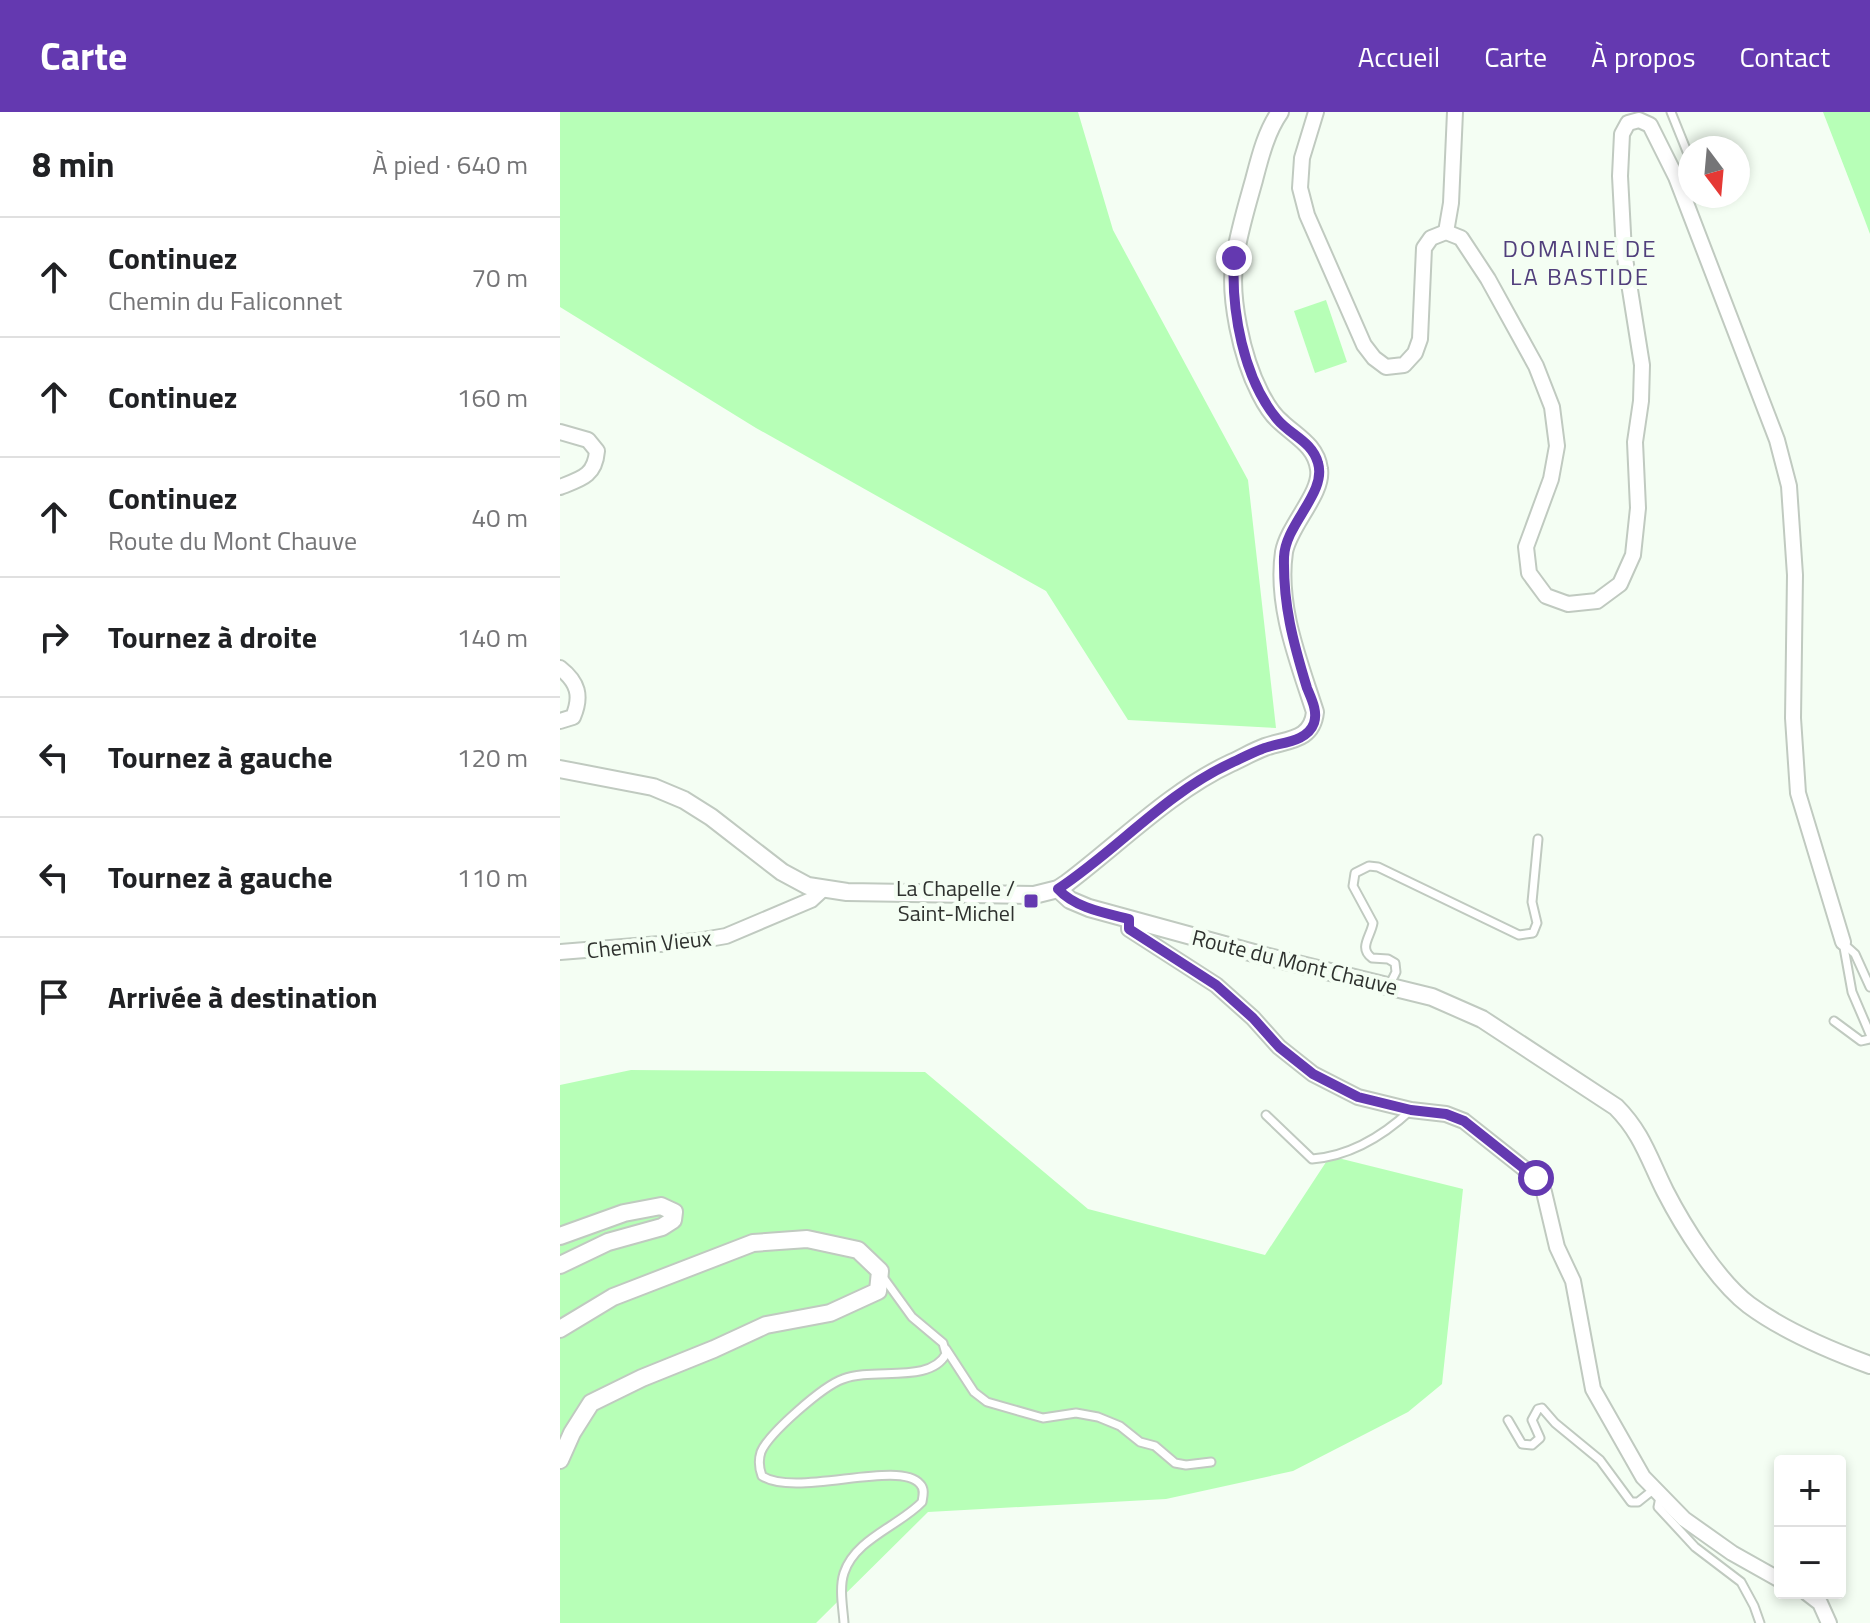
<!DOCTYPE html>
<html lang="fr">
<head>
<meta charset="utf-8">
<style>
	body { margin:0; font-family:"Titillium Web",sans-serif; background:#f2f2f2; color:#202124 }
	.controls { position:absolute; right:24px; bottom:24px; display:grid; overflow:hidden; border-radius:8px; box-shadow:0 4px 12px #0003 }
	.controls button { width:72px; height:72px; display:grid; place-items:center; padding:0; border:0; border-bottom:2px solid #e0e0e0; background:#fff; color:#202124; font:40px sans-serif }
	.compass { position:absolute; left:1118px; top:24px; width:72px; height:72px; border-radius:50%; background:#fff; box-shadow:0 4px 12px #0003; rotate:164deg }
	.stop { position:absolute; width:24px; height:24px; margin:-18px; border:6px solid #6439b0; border-radius:50%; background:#fff }
	.stop.end { background:#6439b0; border-color:#fff; box-shadow:0 2px 8px #0008 }
	.list { margin:0; padding:0; list-style:none }
	h2 { display:flex; justify-content:space-between; align-items:center; height:104px; margin:0; padding:0 32px; font-size:34px }
	h2 small { font-size:26px; font-weight:400; color:#757577 }
	.list li { display:grid; grid-template-columns:52px 1fr auto; gap:24px; align-items:center; box-sizing:border-box; height:120px; padding:0 32px; border-top:2px solid #e0e0e0 }
	.list b { display:block; font-size:30px; white-space:nowrap }
	.list p { margin:0; font-size:26px; white-space:nowrap; color:#757577 }
	.list em { font-size:26px; font-style:normal; color:#757577 }
	.icon { flex:none; width:44px; height:44px; fill:none; stroke:currentColor; stroke-width:2; stroke-linecap:round; stroke-linejoin:round }
	.map { position:relative; flex:none; width:1310px; height:1511px; overflow:hidden }
	header { display:flex; align-items:center; gap:48px; box-sizing:border-box; height:112px; padding:0 40px; background:#6439b0; color:#fff }
	header strong { font-size:38px }
	nav { display:flex; gap:44px; margin-inline-start:auto; font-size:28px }
	main { display:flex }
	aside { flex:1; background:#fff }
	.map>svg:first-child { display:block }
	.green { fill:#b7ffb7 }
	.lines { fill:none; stroke-linecap:round; stroke-linejoin:round }
	.service-casing { stroke:#c0cac0; stroke-width:11 }
	.minor-casing { stroke:#c0cac0; stroke-width:18 }
	.tertiary-casing { stroke:#c0cac0; stroke-width:20 }
	.service { stroke:#fff; stroke-width:7 }
	.minor { stroke:#fff; stroke-width:14 }
	.tertiary { stroke:#fff; stroke-width:16 }
	.route { stroke:#6439b0; stroke-width:10 }
	.poi-dot { fill:#6439b0; stroke:#f4fef3; stroke-width:3 }
	.labels { text-anchor:middle; stroke-width:8; stroke-linejoin:round; paint-order:stroke }
	.poi-label { font-size:22px; fill:#2f322f; stroke:#f4fef3; text-anchor:end }
	.street-label { font-size:22px; fill:#2f322f; stroke:#f4fef3 }
	.neighbourhood-label { font-size:24px; letter-spacing:2px; fill:#513f7c; stroke:#f4fef3 }
</style>
</head>
<body>
<header>
<strong>Carte</strong>
<nav><a>Accueil</a><a>Carte</a><a>À propos</a><a>Contact</a></nav>
</header>
<main>
<aside>
<h2>8 min<small>À pied · 640 m</small></h2>
<ul class="list">
<li><svg class="icon" aria-label="ahead" viewBox="0 0 24 24"><path d="M12 20V5M6 11l6-6 6 6"/></svg><div><b>Continuez</b><p>Chemin du Faliconnet</p></div><em>70 m</em></li>
<li><svg class="icon" aria-label="ahead" viewBox="0 0 24 24"><path d="M12 20V5M6 11l6-6 6 6"/></svg><div><b>Continuez</b></div><em>160 m</em></li>
<li><svg class="icon" aria-label="ahead" viewBox="0 0 24 24"><path d="M12 20V5M6 11l6-6 6 6"/></svg><div><b>Continuez</b><p>Route du Mont Chauve</p></div><em>40 m</em></li>
<li><svg class="icon" aria-label="right" viewBox="0 0 24 24"><path d="M7 20v-9h11M14 6l5 5-5 5"/></svg><div><b>Tournez à droite</b></div><em>140 m</em></li>
<li><svg class="icon" aria-label="left" viewBox="0 0 24 24"><path d="M17 20v-9H6M10 6l-5 5 5 5"/></svg><div><b>Tournez à gauche</b></div><em>120 m</em></li>
<li><svg class="icon" aria-label="left" viewBox="0 0 24 24"><path d="M17 20v-9H6M10 6l-5 5 5 5"/></svg><div><b>Tournez à gauche</b></div><em>110 m</em></li>
<li><svg class="icon" aria-label="arrive" viewBox="0 0 24 24"><path d="M6 21V4h12l-3 4 3 4H6"/></svg><div><b>Arrivée à destination</b></div></li>
</ul>
</aside>
<div class="map">
<svg width="1310" height="1511" viewBox="0 0 1310 1511">
	<rect width="100%" height="100%" fill="#f4fef3"/>
	<g class="green">
		<path d="M0,0H518L553,118L688,368L716,616L568,608L486,479L196,316L0,195Z"/>
		<path d="M1263,0H1310V122L1304,106Z"/>
		<path d="M766,188L787,250L755,261L734,199Z"/>
		<path d="M71,958L365,960L528,1097L705,1143L770,1044L903,1077L882,1272L848,1300L733,1359L606,1387L368,1400L256,1511H0V973Z"/>
	</g>
	<g class="lines">
		<defs>
			<g id="service">
				<path d="M1111,0L1130,47L1126,60L1116,65"/>
				<path d="M1283,830L1292,880L1310,922"/>
				<path d="M1284,832L1295,842L1310,875"/>
				<path d="M830,872L836,860L835,851L828,847L812,846C798,836 811,824 813,811L793,774L795,761L809,754L818,755L959,823L973,821L977,811L972,790L978,727"/>
				<path d="M1274,909L1301,929L1310,927"/>
				<path d="M706,1003L752,1047C791,1044 823,1024 851,998"/>
				<path d="M386,1237L414,1280L427,1290L483,1306L516,1301L538,1305L560,1314L580,1330L595,1334L615,1351L626,1353L651,1350"/>
				<path d="M948,1308L962,1332L972,1333L980,1326L972,1308L978,1297L982,1296L995,1311L1040,1348L1071,1390H1078L1093,1378"/>
				<path d="M1100,1385L1098,1395L1135,1435L1181,1470L1194,1494L1200,1511"/>
				<path d="M284,1511C283,1496 279,1476 284,1461C295,1427 339,1414 362,1390C363,1384 365,1377 360,1372C339,1347 236,1386 202,1364C199,1356 198,1349 201,1340C209,1321 263,1274 283,1267C314,1255 370,1272 386,1242L383,1231L352,1205L323,1165"/>
			</g>
			<g id="minor">
				<path d="M756,0L742,46L740,76L747,103L804,233L814,246L826,255L844,253L855,241L860,227L864,136L871,126L886,120L901,126L928,167L976,254L992,295L997,334L991,367L966,435L969,461L986,484L1008,492L1037,489L1060,472L1073,443L1078,396L1075,330L1081,289L1082,253L1064,140L1060,64L1062,22L1068,11L1079,8L1090,13L1116,65L1217,328L1229,374L1235,463L1233,606L1238,681L1283,830"/>
				<path d="M886,120L891,91L895,0"/>
				<path d="M0,320L28,328L37,339C35,364 21,367 0,375"/>
				<path d="M0,556C18,570 22,584 13,605L0,609"/>
				<path d="M569,807V817L656,873L693,906L719,935L753,962L798,985L851,998L886,1002L904,1009L976,1066L984,1080L997,1135L1013,1169L1033,1277L1083,1365L1124,1407L1172,1441L1220,1468"/>
				<path d="M0,840L137,829L166,824L251,788L263,777"/>
				<path d="M1247,1481L1260,1491L1269,1511"/>
			</g>
			<g id="tertiary">
				<path d="M0,657L93,675L124,688L151,705L222,760L248,774L287,780L474,783L498,777L507,771C560,731 611,679 671,651C682,646 694,639 705,635C728,627 752,629 755,600C739,550 716,494 724,440C729,413 763,381 759,357C756,334 737,325 722,311C713,304 705,291 700,281C682,246 668,184 675,145C679,119 687,93 694,68C700,45 706,20 720,0"/>
				<path d="M498,777L510,788L529,796L701,843L872,885L922,907L1056,995C1082,1021 1089,1047 1105,1079C1123,1114 1157,1169 1189,1193C1224,1219 1269,1238 1310,1253"/>
				<path d="M0,1124L64,1101L101,1094L114,1100L113,1108L102,1115L48,1130L0,1153"/>
				<path d="M0,1217L53,1185L193,1131L247,1127L298,1138L320,1159L318,1179L270,1201L206,1213L154,1237L82,1266L31,1291L12,1321L0,1348"/>
			</g>
		</defs>
		<use href="#service" class="service-casing"/>
		<use href="#minor" class="minor-casing"/>
		<use href="#tertiary" class="tertiary-casing"/>
		<use href="#service" class="service"/>
		<use href="#minor" class="minor"/>
		<use href="#tertiary" class="tertiary"/>
	</g>
	<g class="lines">
		<path class="route" d="M674,146C671,198 683,266 717,307C730,323 752,329 758,351C767,381 725,412 724,445C723,493 733,530 747,576C751,586 758,599 754,611C747,631 719,630 702,637C691,641 680,647 669,652C605,682 557,738 498,777C515,796 545,801 569,807V817L656,873L693,906L719,935L753,962L798,985L851,998L886,1002L904,1009L976,1066"/>
	</g>
	<rect class="poi-dot" x="463" y="781" width="16" height="16" rx="4"/>
	<g class="labels">
		<g class="poi-label">
			<text x="455" y="784">La Chapelle /<tspan x="455" dy="25">Saint-Michel</tspan></text>
		</g>
		<g class="street-label">
			<text transform="translate(89 832) rotate(-6)" y="8">Chemin Vieux</text>
			<text transform="translate(735 850) rotate(14)" y="8">Route du Mont Chauve</text>
		</g>
		<g class="neighbourhood-label">
			<text x="1020" y="145">DOMAINE DE<tspan x="1020" dy="28">LA BASTIDE</tspan></text>
		</g>
	</g>
</svg>
<div class="controls">
<button>+</button>
<button>−</button>
</div>
<svg class="compass" viewBox="-18 -18 36 36"><path d="M0-13l5 13h-10z" fill="#e53935"/><path d="M0 13l5-13h-10z" fill="#757577"/></svg>
<div class="stop" style="left:976px;top:1066px"></div>
<div class="stop end" style="left:674px;top:146px"></div>
</div>
</main>
</body>
</html>
